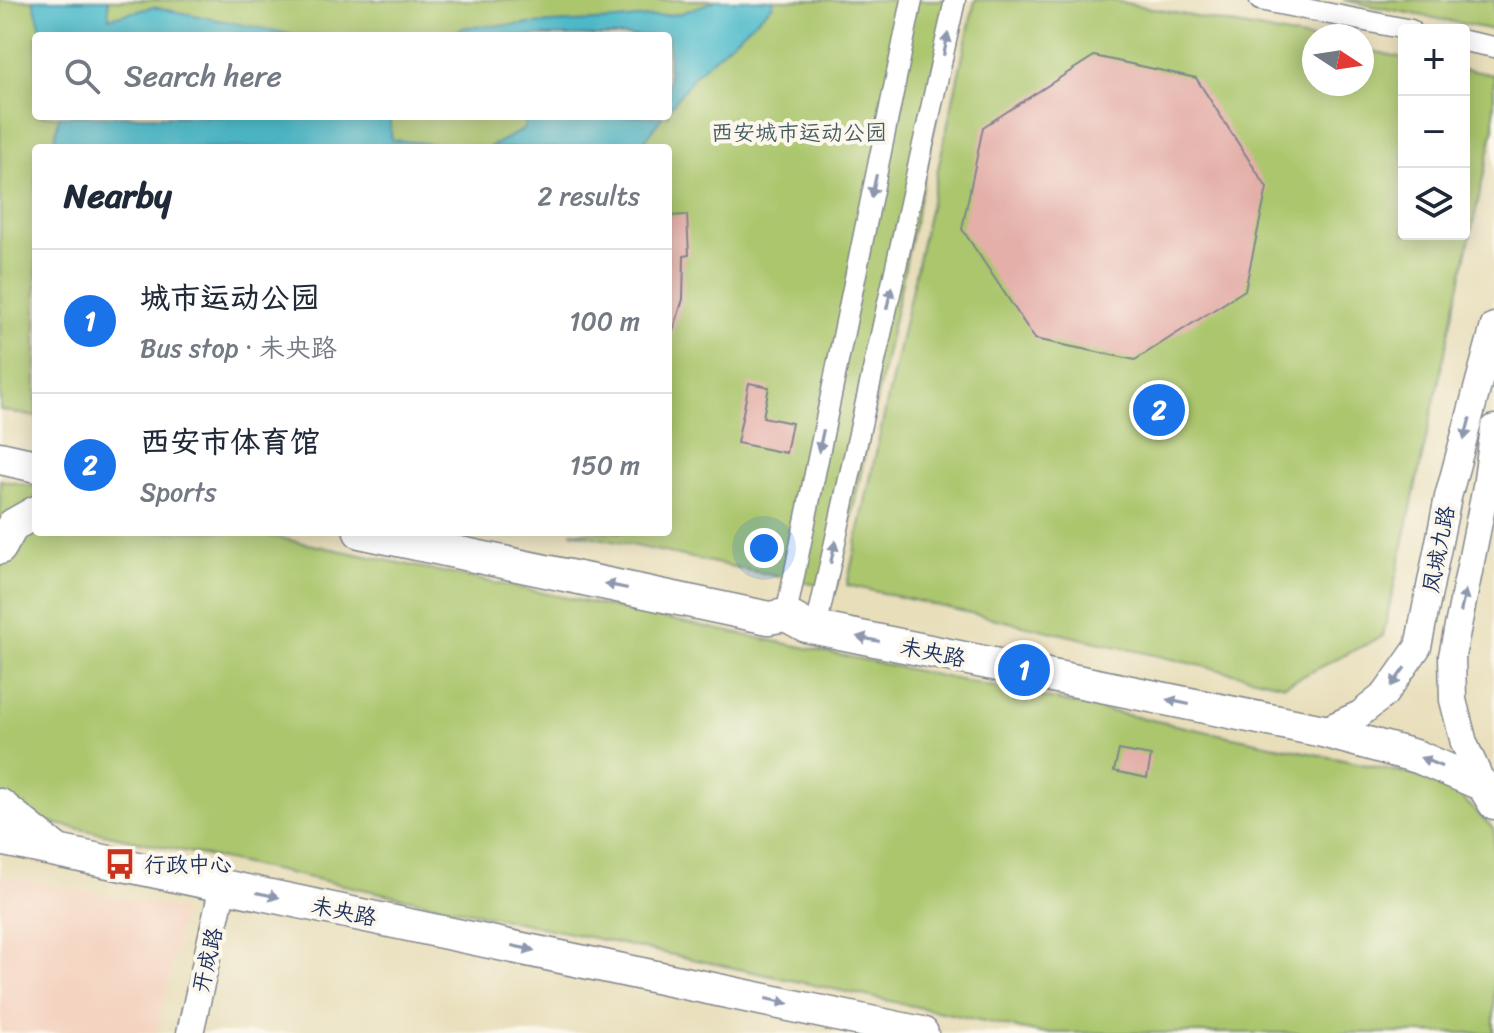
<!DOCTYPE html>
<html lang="en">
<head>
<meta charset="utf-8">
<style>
	body { margin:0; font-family:Sriracha,"LXGW WenKai TC",sans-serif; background:#f6f6f7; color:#1f2937 }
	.controls { position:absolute; right:24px; top:24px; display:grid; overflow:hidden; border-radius:8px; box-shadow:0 4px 20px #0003 }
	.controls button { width:72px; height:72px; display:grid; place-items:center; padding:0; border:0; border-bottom:2px solid #e0e1e3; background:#fff; color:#1f2937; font:40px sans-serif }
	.compass { position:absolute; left:1302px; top:24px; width:72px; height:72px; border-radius:50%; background:#fff; box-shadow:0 4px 20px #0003; rotate:102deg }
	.you { position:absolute; left:764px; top:548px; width:28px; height:28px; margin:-20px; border:6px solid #fff; border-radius:50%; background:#1a73e8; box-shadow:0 0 0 12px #1a73e833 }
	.badge { display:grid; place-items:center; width:52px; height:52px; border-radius:50%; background:#1a73e8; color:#fff; font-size:26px; font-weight:700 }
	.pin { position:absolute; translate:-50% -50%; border:4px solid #fff; box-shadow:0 2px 8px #0006 }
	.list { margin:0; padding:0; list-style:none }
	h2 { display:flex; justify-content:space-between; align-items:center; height:104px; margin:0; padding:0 32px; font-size:34px }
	h2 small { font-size:26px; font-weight:400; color:#747a83 }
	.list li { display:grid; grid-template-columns:52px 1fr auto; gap:24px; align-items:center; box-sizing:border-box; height:144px; padding:0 32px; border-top:2px solid #e0e1e3 }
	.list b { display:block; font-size:30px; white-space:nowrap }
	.list p { margin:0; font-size:26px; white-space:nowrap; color:#747a83 }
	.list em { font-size:26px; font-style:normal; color:#747a83 }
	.icon { flex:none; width:44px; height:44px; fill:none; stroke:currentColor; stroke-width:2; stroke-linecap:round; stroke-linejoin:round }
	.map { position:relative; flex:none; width:1494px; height:1033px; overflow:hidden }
	.search { position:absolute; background:#fff; box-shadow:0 4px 20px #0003; left:32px; top:32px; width:640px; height:88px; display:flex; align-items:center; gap:20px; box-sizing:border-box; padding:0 28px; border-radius:8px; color:#747a83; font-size:30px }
	.panel { position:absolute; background:#fff; box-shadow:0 4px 20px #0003; left:32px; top:144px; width:640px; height:392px; border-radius:8px }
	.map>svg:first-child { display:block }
	.built { fill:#f4d3c0 }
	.green { fill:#abc66d; stroke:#637a66; stroke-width:2; fill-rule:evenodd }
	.water { fill:#50bccb; stroke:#367694; stroke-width:2 }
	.building { fill:#e4afa9 }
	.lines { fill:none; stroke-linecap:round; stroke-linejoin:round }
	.minor-casing { stroke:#82868c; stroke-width:23 }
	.tertiary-casing { stroke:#82868c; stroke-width:29 }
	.primary-casing { stroke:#82868c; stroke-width:35 }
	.minor { stroke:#fff; stroke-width:20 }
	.tertiary { stroke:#fff; stroke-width:26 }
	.primary { stroke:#fff; stroke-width:32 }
	.oneway { fill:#8d97ae }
	.labels { text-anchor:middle; stroke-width:8; stroke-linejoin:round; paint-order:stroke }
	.park-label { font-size:22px; fill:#465c62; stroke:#fbf7ec }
	.street-label { font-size:22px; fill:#1b2f5e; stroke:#fbf7ec }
	.poi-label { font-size:22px; fill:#1b2f5e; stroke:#fbf7ec; text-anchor:start }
</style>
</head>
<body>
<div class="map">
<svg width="1494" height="1033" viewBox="0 0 1494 1033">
	<rect width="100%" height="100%" fill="#fbf7ec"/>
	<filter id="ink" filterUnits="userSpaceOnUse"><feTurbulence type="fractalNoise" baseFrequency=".0125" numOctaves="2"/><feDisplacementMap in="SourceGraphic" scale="16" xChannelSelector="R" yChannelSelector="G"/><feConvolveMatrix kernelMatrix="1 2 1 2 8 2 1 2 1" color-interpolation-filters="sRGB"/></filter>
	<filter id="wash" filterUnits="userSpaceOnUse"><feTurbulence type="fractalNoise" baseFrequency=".006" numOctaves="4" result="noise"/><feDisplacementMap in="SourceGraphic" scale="32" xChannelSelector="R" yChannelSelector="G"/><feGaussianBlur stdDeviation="1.8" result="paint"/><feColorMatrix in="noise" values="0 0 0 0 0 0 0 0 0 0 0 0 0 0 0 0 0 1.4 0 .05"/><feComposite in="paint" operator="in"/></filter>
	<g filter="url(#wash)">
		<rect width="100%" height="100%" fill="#e8deba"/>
		<path class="built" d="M0,875L183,910L157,1033H0Z"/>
		<g class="green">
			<path d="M0,0H962L836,589L571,532H668V148H36V417L0,410ZM36,36H668V116H36Z"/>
			<path d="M975,0H1110L1314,40V84H1362V49L1404,58V234H1464V69L1494,75V128L1383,636L1285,685L847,585Z"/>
			<path d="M1343,0H1494V30Z"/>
			<path d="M0,480L36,487V532H251L1415,775L1456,792L1494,829V1033H1040L0,812Z"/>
		</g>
		<g class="water">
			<path d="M33,0H108L109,18L153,7L300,36H43Z"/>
			<path d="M717,0H774L772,6L696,74L668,110V36H445L466,27L617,20L678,14Z"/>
			<path d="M59,116H389L392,140L479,148H53Z"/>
			<path d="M528,116H663L639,148H488L523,130Z"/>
		</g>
		<g id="blocks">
			<g class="building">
				<path d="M1094,56L1196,78L1267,188L1245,290L1135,360L1035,339L962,229L983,127Z"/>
				<path d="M687,215L689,255L684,256L683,299L672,335H668V216Z"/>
				<path d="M749,383L769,387L763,417L792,423L786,453L737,443Z"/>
				<path d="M1119,750L1151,756L1147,778L1114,771Z"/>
			</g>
		</g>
	</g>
	<g filter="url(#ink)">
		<use href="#blocks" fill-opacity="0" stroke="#82868c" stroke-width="2"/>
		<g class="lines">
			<defs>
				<g id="minor">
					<path d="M1260,0L1411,30"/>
					<path d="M1464,41L1494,47"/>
					<path d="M786,615L912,0"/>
					<path d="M816,628L955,0"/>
				</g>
				<g id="tertiary">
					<path d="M1323,731L1360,714L1385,694L1418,647L1448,497L1494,326"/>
					<path d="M1483,785L1464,743L1453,700L1452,656L1486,487L1494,428"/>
					<path d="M190,1033L223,886"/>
				</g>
				<g id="primary">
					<path d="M0,458L36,466"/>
					<path d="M360,532L769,618L786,615L806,626L1323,731L1418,757L1483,785L1494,803"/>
					<path d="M0,548L13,525L36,512"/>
					<path d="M0,805L54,848"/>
					<path d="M0,839L922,1033"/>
				</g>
			</defs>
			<use href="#minor" class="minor-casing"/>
			<use href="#tertiary" class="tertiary-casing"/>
			<use href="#primary" class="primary-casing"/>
			<use href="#minor" class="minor"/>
			<use href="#tertiary" class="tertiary"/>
			<use href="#primary" class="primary"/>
		</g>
		<defs><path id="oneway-solid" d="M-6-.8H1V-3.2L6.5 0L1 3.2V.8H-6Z" transform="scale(2)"/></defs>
		<g class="oneway">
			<use href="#oneway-solid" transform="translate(946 44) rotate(-78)"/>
			<use href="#oneway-solid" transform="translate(874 186) rotate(102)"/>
			<use href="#oneway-solid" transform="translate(889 298) rotate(-78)"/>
			<use href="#oneway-solid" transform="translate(1467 429) rotate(105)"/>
			<use href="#oneway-solid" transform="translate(821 441) rotate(102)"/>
			<use href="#oneway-solid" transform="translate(833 552) rotate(-78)"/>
			<use href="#oneway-solid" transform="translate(616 586) rotate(-168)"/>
			<use href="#oneway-solid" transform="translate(1463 601) rotate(-78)"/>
			<use href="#oneway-solid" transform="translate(868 639) rotate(-168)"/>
			<use href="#oneway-solid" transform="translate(1398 677) rotate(126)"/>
			<use href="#oneway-solid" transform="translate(1178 702) rotate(-168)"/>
			<use href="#oneway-solid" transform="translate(1431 762) rotate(-157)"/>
			<use href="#oneway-solid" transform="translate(268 895) rotate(12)"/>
			<use href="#oneway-solid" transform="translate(523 948) rotate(12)"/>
			<use href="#oneway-solid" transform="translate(777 1001) rotate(12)"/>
		</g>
	</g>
	<defs>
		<symbol id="bus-bare" viewBox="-9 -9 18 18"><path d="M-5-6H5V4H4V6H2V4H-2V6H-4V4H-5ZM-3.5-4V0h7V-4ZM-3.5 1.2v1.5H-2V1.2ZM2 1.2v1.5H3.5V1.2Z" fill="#c8321e" stroke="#fbf7ec" stroke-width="2.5" paint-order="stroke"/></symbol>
	</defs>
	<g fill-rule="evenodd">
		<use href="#bus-bare" x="98" y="842" width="44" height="44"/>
	</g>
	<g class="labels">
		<g class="park-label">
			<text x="799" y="140">西安城市运动公园</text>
		</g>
		<g class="street-label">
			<text transform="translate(1438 549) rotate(-79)" y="8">凤城九路</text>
			<text transform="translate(933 652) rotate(12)" y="8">未央路</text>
			<text transform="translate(344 911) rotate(12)" y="8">未央路</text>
			<text transform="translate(207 960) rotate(-77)" y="8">开成路</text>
		</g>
		<g class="poi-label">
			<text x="144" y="872">行政中心</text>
		</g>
	</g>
</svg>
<div class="controls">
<button>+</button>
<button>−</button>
<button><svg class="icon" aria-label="layers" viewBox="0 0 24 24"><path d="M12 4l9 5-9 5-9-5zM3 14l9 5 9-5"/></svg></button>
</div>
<svg class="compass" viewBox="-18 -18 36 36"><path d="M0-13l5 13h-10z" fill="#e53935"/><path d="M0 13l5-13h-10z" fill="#747a83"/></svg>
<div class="you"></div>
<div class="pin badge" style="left:1024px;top:670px">1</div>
<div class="pin badge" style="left:1159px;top:410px">2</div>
<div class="search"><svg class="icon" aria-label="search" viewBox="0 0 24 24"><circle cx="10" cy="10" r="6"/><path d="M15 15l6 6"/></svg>Search here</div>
<section class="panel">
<h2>Nearby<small>2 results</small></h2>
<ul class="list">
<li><span class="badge">1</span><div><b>城市运动公园</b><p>Bus stop · 未央路</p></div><em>100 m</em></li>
<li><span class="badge">2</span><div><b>西安市体育馆</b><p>Sports</p></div><em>150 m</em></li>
</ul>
</section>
</div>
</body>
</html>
